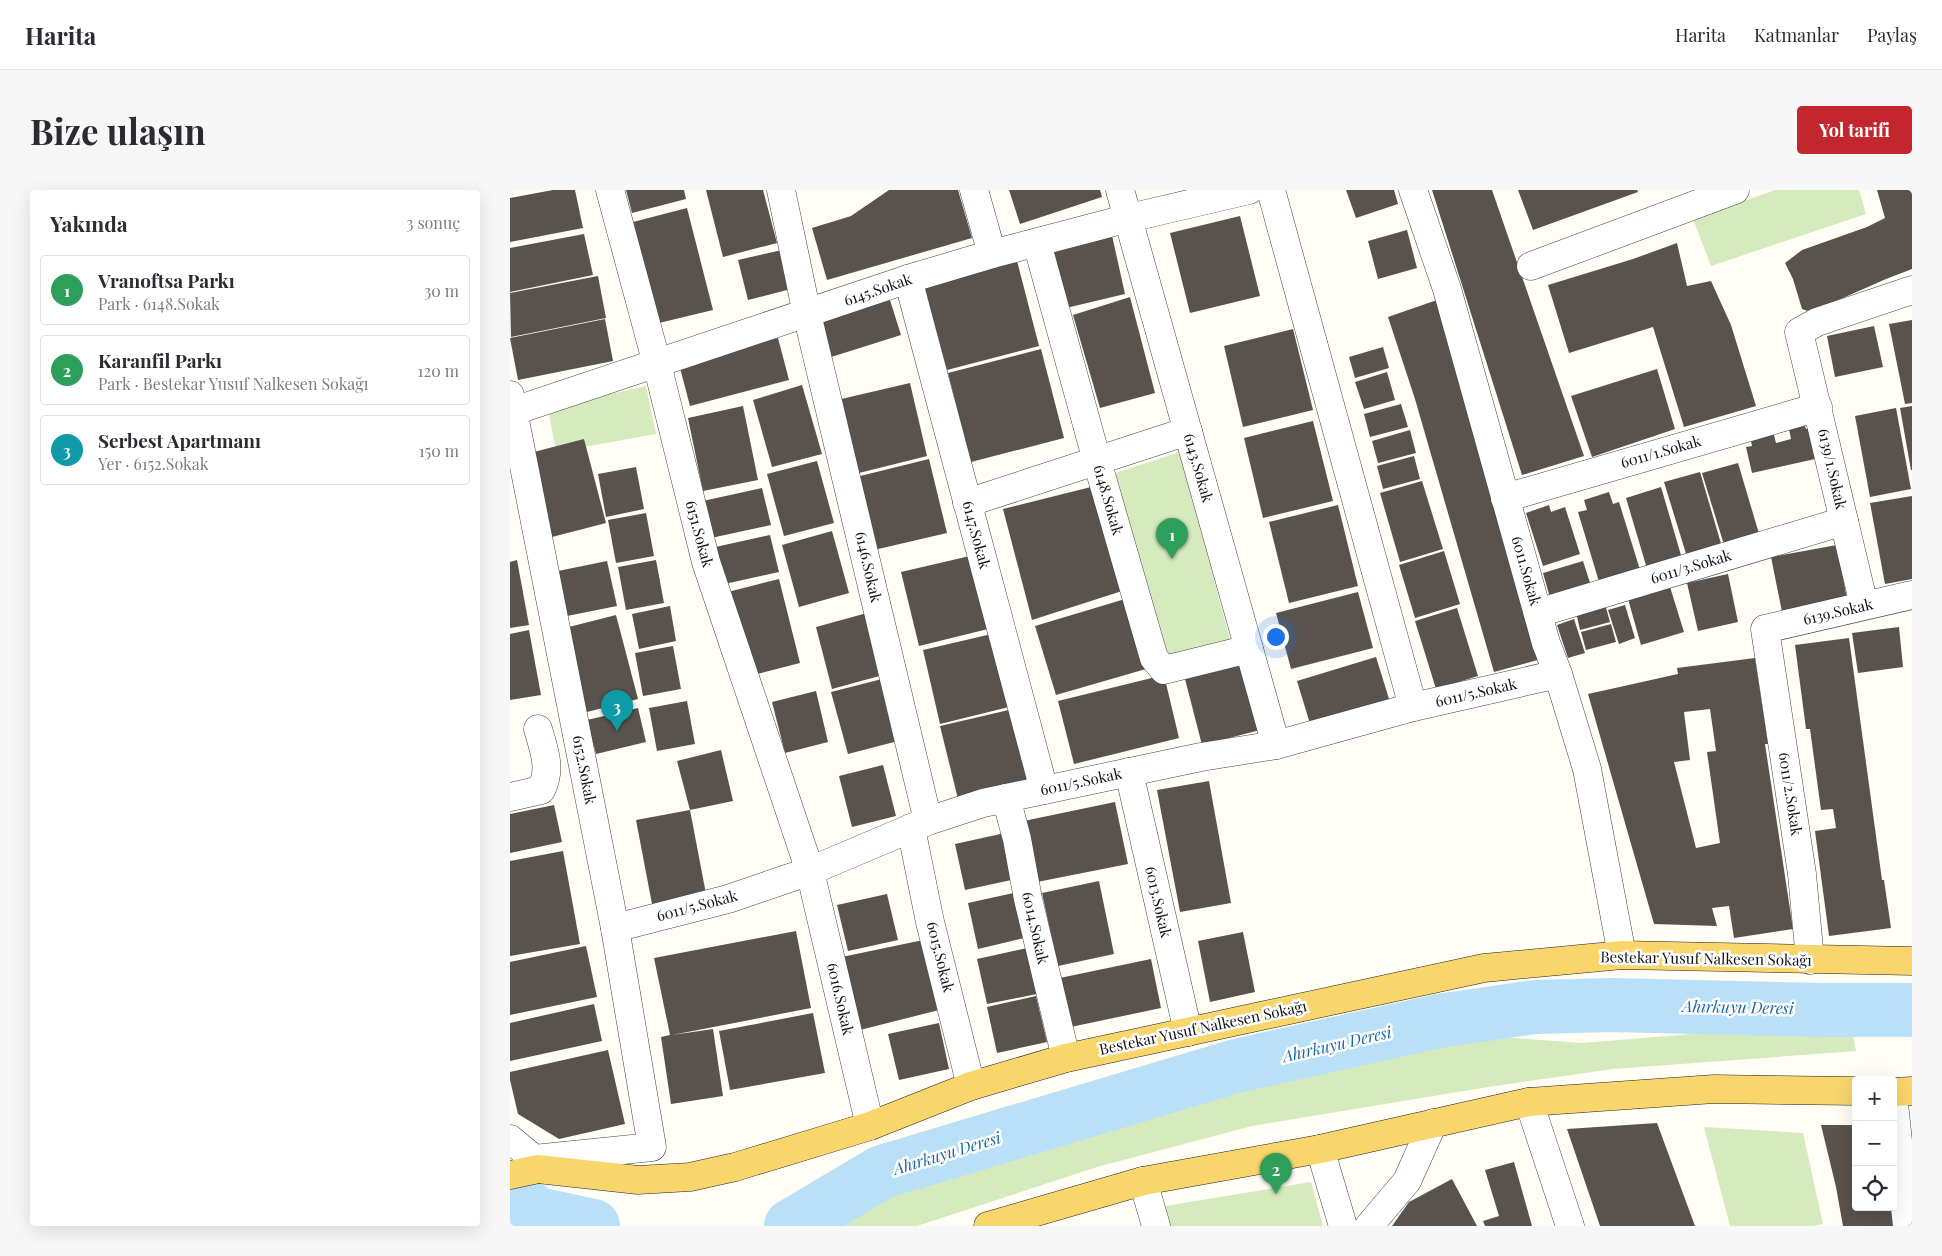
<!DOCTYPE html>
<html lang="tr">
<head>
<meta charset="utf-8">
<style>
	body { margin:0; font-family:"Playfair Display",serif; background:#f7f7f7; color:#2b2b33 }
	.controls { position:absolute; right:15px; bottom:15px; display:grid; overflow:hidden; border-radius:5px; box-shadow:0 5px 20px #0002 }
	.controls button { width:45px; height:45px; display:grid; place-items:center; padding:0; border:0; border-bottom:1px solid #e1e1e2; background:#fff; color:#2b2b33; font:25px sans-serif }
	.you { position:absolute; left:765px; top:446px; width:18px; height:18px; margin:-12px; border:4px solid #fff; border-radius:50%; background:#1a73e8; box-shadow:0 0 0 8px #1a73e833 }
	.badge { display:grid; place-items:center; width:32px; height:32px; border-radius:50%; background:#c4262e; color:#fff; font-size:16px; font-weight:700 }
	.pin { position:absolute; translate:-50% -41px; filter:drop-shadow(0 1px 2px #0008) }
	.pin::after { content:''; position:absolute; top:26px; width:18px; height:15px; background:inherit; clip-path:polygon(0 0,100% 0,50% 100%) }
	.list { margin:0; padding:0; list-style:none }
	h2 { display:flex; justify-content:space-between; align-items:center; height:65px; margin:0; padding:0 20px; font-size:21px }
	h2 small { font-size:16px; font-weight:400; color:#7c7c81 }
	.list li { display:grid; grid-template-columns:32px 1fr auto; gap:15px; align-items:center; box-sizing:border-box; height:70px; margin:0 10px 10px; padding:0 10px; border:1px solid #e1e1e2; border-radius:5px }
	.list b { display:block; font-size:19px; white-space:nowrap }
	.list p { margin:0; font-size:16px; white-space:nowrap; color:#7c7c81 }
	.list em { font-size:16px; font-style:normal; color:#7c7c81 }
	.icon { flex:none; width:28px; height:28px; fill:none; stroke:currentColor; stroke-width:2; stroke-linecap:round; stroke-linejoin:round }
	.map { position:relative; flex:none; width:1402px; height:1036px; overflow:hidden; border-radius:5px }
	header { display:flex; align-items:center; gap:30px; box-sizing:border-box; height:70px; padding:0 25px; background:#fff; border-bottom:1px solid #e1e1e2 }
	header strong { font-size:24px }
	nav { display:flex; gap:28px; margin-inline-start:auto; font-size:18px }
	.intro { display:flex; align-items:center; justify-content:space-between; box-sizing:border-box; height:120px; padding:0 30px }
	h1 { margin:0; font-size:35px }
	.button { padding:12px 22px; border-radius:5px; background:#c4262e; color:#fff; font-size:18px; font-weight:700 }
	main { display:flex; gap:30px; padding:0 30px }
	aside { flex:1; background:#fff; border-radius:5px; box-shadow:0 5px 20px #0002 }
	.map>svg:first-child { display:block }
	.green { fill:#d5ebbd }
	.lines { fill:none; stroke-linecap:round; stroke-linejoin:round }
	.river { stroke:#b9e0f7; stroke-width:54 }
	.building { fill:#5a524d; fill-rule:evenodd }
	.minor-casing { stroke:#444; stroke-width:29 }
	.major-casing { stroke:#222; stroke-width:29 }
	.minor { stroke:#fff; stroke-width:28 }
	.major { stroke:#f9d66b; stroke-width:28 }
	.labels { text-anchor:middle; stroke-width:5; stroke-linejoin:round; paint-order:stroke }
	.street-label { font-size:15px; fill:#111; stroke:#fff }
	.water-label { font-size:16px; font-style:italic; fill:#1768a6; stroke:#fff }
</style>
</head>
<body>
<header>
<strong>Harita</strong>
<nav><a>Harita</a><a>Katmanlar</a><a>Paylaş</a></nav>
</header>
<div class="intro"><h1>Bize ulaşın</h1><a class="button">Yol tarifi</a></div>
<main>
<aside>
<h2>Yakında<small>3 sonuç</small></h2>
<ul class="list">
<li><span class="badge" style="background:#2e9e5b">1</span><div><b>Vranoftsa Parkı</b><p>Park · 6148.Sokak</p></div><em>30 m</em></li>
<li><span class="badge" style="background:#2e9e5b">2</span><div><b>Karanfil Parkı</b><p>Park · Bestekar Yusuf Nalkesen Sokağı</p></div><em>120 m</em></li>
<li><span class="badge" style="background:#0f9aa8">3</span><div><b>Serbest Apartmanı</b><p>Yer · 6152.Sokak</p></div><em>150 m</em></li>
</ul>
</aside>
<div class="map">
<svg width="1402" height="1036" viewBox="0 0 1402 1036">
	<rect width="100%" height="100%" fill="#fffdf5"/>
	<g class="green">
		<path d="M1265,0H1349L1356,24L1201,76L1183,29Z"/>
		<path d="M136,196L146,244L46,262L38,218Z"/>
		<path d="M670,262L721,453L654,474L602,284Z"/>
		<path d="M1340,831L1346,861L1103,879L978,897L742,936L587,977L407,1036H318L380,1000L505,954L614,926L975,846L1072,853Z"/>
		<path d="M1194,937L1293,943L1313,1034L1303,1036H1220Z"/>
		<path d="M801,992L813,1036H658L655,1016Z"/>
	</g>
	<g class="lines">
		<g class="river">
			<path d="M0,1003L27,1024L83,1036"/>
			<path d="M281,1036L372,982L726,876L929,831L1025,817L1101,815L1313,820H1402"/>
		</g>
	</g>
	<g class="building">
		<path d="M43,0H65L73,38L0,52V8Z"/>
		<path d="M116,0H174L176,9L122,23Z"/>
		<path d="M196,0H253L267,53L213,67Z"/>
		<path d="M379,0H448L462,48L317,90L302,38L341,26Z"/>
		<path d="M499,0H590L592,7L510,34Z"/>
		<path d="M836,0H884L888,14L846,28Z"/>
		<path d="M922,0H982L1074,266L1012,285Z"/>
		<path d="M1008,0H1127L1128,2L1023,40Z"/>
		<path d="M1367,0H1402V79L1376,89L1301,122L1292,119L1283,89L1275,73L1292,60L1357,37L1375,28Z"/>
		<path d="M177,18L203,120L149,133L123,32Z"/>
		<path d="M730,26L750,106L680,123L660,43Z"/>
		<path d="M897,40L907,78L868,89L858,51Z"/>
		<path d="M601,41L615,104L556,118L541,55Z"/>
		<path d="M74,44L83,85L0,102V58Z"/>
		<path d="M1167,53L1177,96L1201,91L1221,135L1246,216L1174,237L1143,137L1059,163L1038,95L1123,69Z"/>
		<path d="M272,60L281,99L238,110L228,70Z"/>
		<path d="M506,67L529,156L437,180L413,91Z"/>
		<path d="M88,86L96,128L1,147L0,103Z"/>
		<path d="M379,107L391,145L318,168L306,130Z"/>
		<path d="M620,107L645,203L590,218L563,125Z"/>
		<path d="M927,110L1031,469L984,482L905,209L878,127Z"/>
		<path d="M95,129L103,171L8,190L0,148Z"/>
		<path d="M1402,130V213L1395,214L1379,134Z"/>
		<path d="M1364,136L1373,177L1325,187L1317,146Z"/>
		<path d="M783,139L803,220L733,237L714,156Z"/>
		<path d="M268,148L279,190L180,216L169,174Z"/>
		<path d="M873,157L879,178L845,188L839,167Z"/>
		<path d="M531,159L554,248L461,272L438,183Z"/>
		<path d="M1147,179L1165,239L1082,267L1061,206Z"/>
		<path d="M877,182L885,210L854,219L845,192Z"/>
		<path d="M400,193L417,266L345,284L327,210Z"/>
		<path d="M292,195L312,264L262,277L243,210Z"/>
		<path d="M891,214L898,237L860,247L854,224Z"/>
		<path d="M233,216L248,290L193,301L178,228Z"/>
		<path d="M1402,216V280H1401L1390,218Z"/>
		<path d="M1386,218L1401,299L1360,307L1345,226Z"/>
		<path d="M803,231L823,311L753,328L734,248Z"/>
		<path d="M1295,236L1296,239L1308,237L1314,267L1242,283L1236,257L1242,256L1240,246L1263,241L1266,253L1281,249L1279,239Z"/>
		<path d="M900,240L906,263L868,273L862,251Z"/>
		<path d="M74,249L96,333L42,347L20,263Z"/>
		<path d="M904,266L910,289L873,299L867,276Z"/>
		<path d="M419,269L437,343L364,360L346,287Z"/>
		<path d="M307,271L324,333L274,346L257,284Z"/>
		<path d="M1228,273L1250,347L1215,358L1192,283Z"/>
		<path d="M126,277L134,319L96,327L88,284Z"/>
		<path d="M1190,282L1212,357L1177,367L1154,292Z"/>
		<path d="M912,291L933,359L890,372L870,303Z"/>
		<path d="M585,296L612,401L522,430L493,319Z"/>
		<path d="M1151,297L1173,372L1138,382L1116,308Z"/>
		<path d="M252,298L261,335L201,348L193,311Z"/>
		<path d="M1099,302L1103,314L1109,312L1131,383L1090,395L1068,322L1077,320L1074,310Z"/>
		<path d="M1402,306V389L1375,394L1360,313Z"/>
		<path d="M828,315L848,396L779,413L759,332Z"/>
		<path d="M1039,315L1041,322L1055,317L1070,364L1033,376L1016,323Z"/>
		<path d="M136,323L144,366L106,373L98,330Z"/>
		<path d="M322,341L339,403L289,417L272,355Z"/>
		<path d="M260,345L269,382L210,395L201,358Z"/>
		<path d="M1327,355L1337,409L1272,422L1261,367Z"/>
		<path d="M934,361L950,414L905,428L889,375Z"/>
		<path d="M464,365L482,438L409,456L391,382Z"/>
		<path d="M7,370L19,435L0,438V372Z"/>
		<path d="M146,370L154,413L116,420L108,377Z"/>
		<path d="M97,371L107,416L52,427L43,382Z"/>
		<path d="M1073,371L1082,399L1041,411L1033,383Z"/>
		<path d="M1218,384L1228,432L1188,441L1177,393Z"/>
		<path d="M269,389L290,473L236,487L214,403Z"/>
		<path d="M1160,397L1174,442L1131,455L1118,409Z"/>
		<path d="M848,402L863,458L781,479L766,423Z"/>
		<path d="M615,409L636,479L546,505L525,436Z"/>
		<path d="M1095,414L1100,432L1070,440L1066,422Z"/>
		<path d="M1115,415L1125,448L1109,454L1098,420Z"/>
		<path d="M160,416L166,451L129,459L122,424Z"/>
		<path d="M947,418L968,486L926,499L905,431Z"/>
		<path d="M357,423L373,485L322,499L306,437Z"/>
		<path d="M106,425L128,509L73,523L51,439Z"/>
		<path d="M1064,429L1075,463L1058,468L1047,435Z"/>
		<path d="M1101,434L1106,452L1076,460L1071,442Z"/>
		<path d="M1389,437L1393,477L1348,483L1342,443Z"/>
		<path d="M19,440L31,505L0,510V444Z"/>
		<path d="M486,443L503,516L430,534L413,460Z"/>
		<path d="M1339,448L1372,690H1374L1381,738L1319,746L1305,641L1326,638L1323,619L1311,620L1300,539H1296L1285,455Z"/>
		<path d="M163,456L171,499L133,506L125,463Z"/>
		<path d="M866,467L880,512L801,537L787,491Z"/>
		<path d="M1245,468L1258,554H1255L1283,739L1224,748L1219,716L1202,718L1207,736L1144,734L1078,504L1168,484L1167,478ZM1200,519L1206,561L1197,562L1210,653L1186,658L1164,572L1180,570L1174,522Z"/>
		<path d="M736,470L754,539L692,555L674,485Z"/>
		<path d="M654,485L669,548L564,574L548,511Z"/>
		<path d="M372,489L388,551L338,564L321,502Z"/>
		<path d="M306,501L318,552L275,563L262,512Z"/>
		<path d="M177,511L185,554L147,561L139,518Z"/>
		<path d="M128,518L136,552L86,564L77,530Z"/>
		<path d="M503,519L521,592L448,609L430,536Z"/>
		<path d="M211,560L223,611L180,620L167,571Z"/>
		<path d="M373,575L386,626L342,637L329,586Z"/>
		<path d="M699,591L721,713L670,722L647,600Z"/>
		<path d="M605,612L618,674L522,693L509,632Z"/>
		<path d="M44,615L52,652L0,663V624Z"/>
		<path d="M180,620L196,704L142,714L126,630Z"/>
		<path d="M495,643L506,689L455,700L445,654Z"/>
		<path d="M53,661L70,754L0,766V671Z"/>
		<path d="M589,691L604,764L548,776L532,703Z"/>
		<path d="M508,702L518,747L468,759L458,713Z"/>
		<path d="M377,704L388,750L338,761L327,715Z"/>
		<path d="M286,741L301,818L162,845L203,839L213,906L161,914L151,847L160,845L144,768Z"/>
		<path d="M733,742L745,802L700,812L688,751Z"/>
		<path d="M418,749L433,819L346,841L327,768Z"/>
		<path d="M76,756L87,807L0,825V772Z"/>
		<path d="M517,758L527,804L477,814L467,769Z"/>
		<path d="M641,769L651,818L556,838L545,789Z"/>
		<path d="M526,806L537,852L487,863L477,817Z"/>
		<path d="M84,814L92,851L0,871V833Z"/>
		<path d="M303,823L315,883L220,900L209,841Z"/>
		<path d="M429,833L439,879L389,890L378,844Z"/>
		<path d="M98,860L115,934L49,949L8,924L0,890V882Z"/>
		<path d="M1147,933L1185,1036H1090L1057,939Z"/>
		<path d="M1311,935H1346V1017H1383L1387,1036H1333L1326,997Z"/>
		<path d="M1004,972L1022,1036H975L973,1031L989,1026L975,980Z"/>
		<path d="M942,989L967,1036H882L899,1012Z"/>
	</g>
	<g class="lines">
		<defs>
			<g id="minor">
				<path d="M100,0L147,174L196,372L300,681L360,936"/>
				<path d="M271,0L297,124L418,631"/>
				<path d="M464,0L482,64"/>
				<path d="M610,0L766,555"/>
				<path d="M761,0L903,517"/>
				<path d="M903,0L937,99L1036,453L1048,484L1077,579L1112,765"/>
				<path d="M527,53L587,271L644,468L654,480L739,459"/>
				<path d="M1021,76L1225,0"/>
				<path d="M398,89L534,600"/>
				<path d="M0,205L105,738L142,957L24,969L0,949"/>
				<path d="M4,221L398,89L482,64L619,28L739,0"/>
				<path d="M995,308L1308,217"/>
				<path d="M457,313L678,241"/>
				<path d="M1354,415L1289,142L1307,132L1402,100"/>
				<path d="M1028,423L1334,331"/>
				<path d="M619,582L678,842"/>
				<path d="M0,607L31,600C42,579 34,560 28,539"/>
				<path d="M496,608L507,649L518,709L556,868"/>
				<path d="M401,638L420,732L461,896"/>
				<path d="M105,738L218,709L300,681L418,631L473,613L691,567L766,555L903,517L1048,484"/>
				<path d="M1300,770L1292,684L1255,439L1402,405"/>
				<path d="M1383,904L1397,1036"/>
				<path d="M1019,912L1060,1036"/>
				<path d="M810,959L833,1036"/>
				<path d="M633,991L646,1036"/>
				<path d="M859,1036L897,991L923,933"/>
			</g>
			<g id="major">
				<path d="M1383,902L1402,901"/>
				<path d="M0,985L28,979L128,990L180,987L225,977L360,936L461,896L556,868L974,778L1112,765L1402,771"/>
				<path d="M478,1036L633,991L810,959L1019,912L1204,899L1346,901"/>
			</g>
		</defs>
		<use href="#minor" class="minor-casing"/>
		<use href="#major" class="major-casing"/>
		<use href="#minor" class="minor"/>
		<use href="#major" class="major"/>
	</g>
	<g class="labels">
		<g class="street-label">
			<text transform="translate(368 100) rotate(-19)" y="5">6145.Sokak</text>
			<text transform="translate(1151 262) rotate(-16)" y="5">6011/1.Sokak</text>
			<text transform="translate(688 278) rotate(74)" y="5">6143.Sokak</text>
			<text transform="translate(1322 279) rotate(77)" y="5">6139/1.Sokak</text>
			<text transform="translate(598 310) rotate(74)" y="5">6148.Sokak</text>
			<text transform="translate(189 344) rotate(75)" y="5">6151.Sokak</text>
			<text transform="translate(466 345) rotate(75)" y="5">6147.Sokak</text>
			<text transform="translate(358 377) rotate(77)" y="5">6146.Sokak</text>
			<text transform="translate(1181 377) rotate(-17)" y="5">6011/3.Sokak</text>
			<text transform="translate(1016 381) rotate(74)" y="5">6011.Sokak</text>
			<text transform="translate(1328 422) rotate(-13)" y="5">6139.Sokak</text>
			<text transform="translate(966 503) rotate(-13)" y="5">6011/5.Sokak</text>
			<text transform="translate(74 580) rotate(79)" y="5">6152.Sokak</text>
			<text transform="translate(571 592) rotate(-12)" y="5">6011/5.Sokak</text>
			<text transform="translate(1280 604) rotate(81)" y="5">6011/2.Sokak</text>
			<text transform="translate(648 712) rotate(77)" y="5">6013.Sokak</text>
			<text transform="translate(187 716) rotate(-15)" y="5">6011/5.Sokak</text>
			<text transform="translate(525 738) rotate(77)" y="5">6014.Sokak</text>
			<text transform="translate(430 767) rotate(76)" y="5">6015.Sokak</text>
			<text transform="translate(1196 769) rotate(1)" y="5">Bestekar Yusuf Nalkesen Sokağı</text>
			<text transform="translate(330 809) rotate(77)" y="5">6016.Sokak</text>
			<text transform="translate(693 838) rotate(-12)" y="5">Bestekar Yusuf Nalkesen Sokağı</text>
		</g>
		<g class="water-label">
			<text transform="translate(1228 817) rotate(1)" y="6">Ahırkuyu Deresi</text>
			<text transform="translate(827 854) rotate(-13)" y="6">Ahırkuyu Deresi</text>
			<text transform="translate(437 963) rotate(-17)" y="6">Ahırkuyu Deresi</text>
		</g>
	</g>
</svg>
<div class="controls">
<button>+</button>
<button>−</button>
<button><svg class="icon" aria-label="locate" viewBox="0 0 24 24"><circle cx="12" cy="12" r="6"/><path d="M12 2v4M12 18v4M2 12h4M18 12h4"/></svg></button>
</div>
<div class="you"></div>
<div class="pin badge" style="left:662px;top:369px;background:#2e9e5b">1</div>
<div class="pin badge" style="left:766px;top:1004px;background:#2e9e5b">2</div>
<div class="pin badge" style="left:107px;top:541px;background:#0f9aa8">3</div>
</div>
</main>
</body>
</html>
